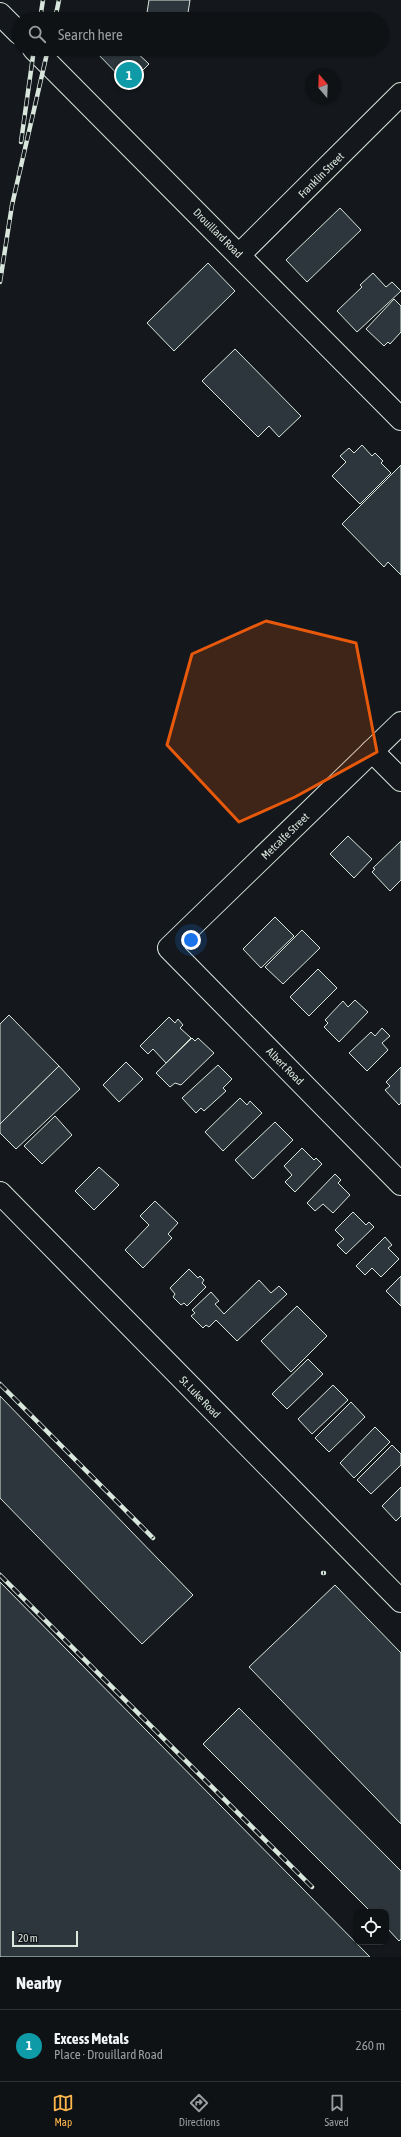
<!DOCTYPE html>
<html lang="en">
<head>
<meta charset="utf-8">
<style>
	body { margin:0; font-family:"Asap Condensed",sans-serif; background:#1d2022; color:#f1f3f6 }
	.controls { position:absolute; right:12px; bottom:12px; display:grid; overflow:hidden; border-radius:8px; box-shadow:0 1px 3px #0004 }
	.controls button { width:36px; height:36px; display:grid; place-items:center; padding:0; border:0; border-bottom:1px solid #2f3234; background:#0f1215; color:#f1f3f6; font:20px sans-serif }
	.compass { position:absolute; left:305px; top:68px; width:36px; height:36px; border-radius:50%; background:#0f1215; box-shadow:0 1px 3px #0004; rotate:341deg }
	.scale { position:absolute; left:12px; bottom:10px; width:66px; box-sizing:border-box; padding-left:4px; border:2px solid #d8e6dc; border-top:0; font-size:11px; line-height:14px; white-space:nowrap; color:#d8e6dc; -webkit-text-stroke:3px #14181c; paint-order:stroke }
	.you { position:absolute; left:191px; top:940px; width:14px; height:14px; margin:-10px; border:3px solid #fff; border-radius:50%; background:#1a73e8; box-shadow:0 0 0 6px #1a73e833 }
	.badge { display:grid; place-items:center; width:26px; height:26px; border-radius:50%; background:#ffb74d; color:#fff; font-size:13px; font-weight:700 }
	.pin { position:absolute; translate:-50% -50%; border:2px solid #fff; box-shadow:0 1px 4px #0006 }
	.list { margin:0; padding:0; list-style:none }
	h2 { display:flex; justify-content:space-between; align-items:center; height:52px; margin:0; padding:0 16px; font-size:17px }
	h2 small { font-size:13px; font-weight:400; color:#9b9ea0 }
	.list li { display:grid; grid-template-columns:26px 1fr auto; gap:12px; align-items:center; box-sizing:border-box; height:72px; padding:0 16px; border-top:1px solid #2f3234 }
	.list b { display:block; font-size:15px; white-space:nowrap }
	.list p { margin:0; font-size:13px; white-space:nowrap; color:#9b9ea0 }
	.list em { font-size:13px; font-style:normal; color:#9b9ea0 }
	.icon { flex:none; width:22px; height:22px; fill:none; stroke:currentColor; stroke-width:2; stroke-linecap:round; stroke-linejoin:round }
	.map { position:relative; flex:none; width:401px; height:1957px; overflow:hidden }
	.search { position:absolute; background:#0f1215; box-shadow:0 1px 3px #0004; left:12px; right:12px; top:12px; height:44px; display:flex; align-items:center; gap:10px; box-sizing:border-box; padding:0 14px; border-radius:22px; color:#9b9ea0; font-size:15px }
	.sheet { height:124px; background:#0f1215 }
	nav { display:flex; justify-content:space-around; align-items:center; box-sizing:border-box; height:56px; border-top:1px solid #2f3234; background:#0f1215; font-size:11px; color:#9b9ea0 }
	nav a { display:grid; justify-items:center; gap:2px }
	nav .on { color:#ffb74d }
	.map>svg:first-child { display:block }
	.building { fill:#2c363c; stroke:#d8e6dc }
	.lines { fill:none; stroke-linecap:round; stroke-linejoin:round }
	.minor-casing { stroke:#d8e6dc; stroke-width:24 }
	.minor { stroke:#14181c; stroke-width:22 }
	.rail-casing { stroke:#d8e6dc; stroke-width:4.5 }
	.rail { stroke:#14181c; stroke-width:3; stroke-dasharray:9; stroke-linecap:butt }
	.marked { fill:#e8590c; fill-opacity:0.2; stroke:#e8590c; stroke-width:3; stroke-linejoin:round }
	.labels { text-anchor:middle; stroke-width:3; stroke-linejoin:round; paint-order:stroke }
	.street-label { font-size:11px; fill:#d8e6dc; stroke:#14181c }
</style>
</head>
<body>
<div class="map">
<svg width="401" height="1957" viewBox="0 0 401 1957">
	<rect width="100%" height="100%" fill="#14181c"/>
	<g class="building">
		<path d="M149,0H190L187,19H146Z"/>
		<path d="M93,49H133L149,64L128,85Z"/>
		<path d="M340,208L361,230L307,282L286,260Z"/>
		<path d="M208,263L235,291L174,351L147,323Z"/>
		<path d="M373,273L386,287L392,282L401,291L357,332L337,311L362,287L360,285Z"/>
		<path d="M394,299L401,306V332L390,344L388,342L384,346L366,329Z"/>
		<path d="M235,349L301,416L279,437L269,426L258,437L202,381Z"/>
		<path d="M362,445L372,456L375,453L383,461L381,463L391,473L360,504L332,476L346,462L340,456L349,448L354,453Z"/>
		<path d="M401,465V575L388,562L384,567L342,524Z"/>
		<path d="M348,836L372,859L354,878L330,854Z"/>
		<path d="M401,841V880L390,891L372,872L375,869L373,868Z"/>
		<path d="M275,917L294,936L261,968L243,949Z"/>
		<path d="M302,930L320,948L283,984L265,967Z"/>
		<path d="M318,969L337,988L309,1016L290,997Z"/>
		<path d="M355,1000L368,1012L339,1042L324,1027L328,1023L325,1020L343,1001L348,1007Z"/>
		<path d="M9,1015L59,1066L0,1124V1024Z"/>
		<path d="M169,1017L175,1023L178,1019L183,1025L180,1028L191,1038L166,1063L153,1049L148,1054L140,1046Z"/>
		<path d="M382,1028L390,1036L382,1043L388,1050L367,1071L349,1053L371,1032L375,1036Z"/>
		<path d="M192,1038L195,1041L198,1038L214,1053L181,1085L175,1083L170,1087L156,1073Z"/>
		<path d="M126,1062L143,1079L119,1102L103,1085Z"/>
		<path d="M218,1065L232,1079L223,1088L226,1091L204,1111L201,1108L196,1113L182,1098Z"/>
		<path d="M59,1066L80,1089L16,1149L0,1133V1124Z"/>
		<path d="M401,1067V1103L399,1105L385,1090L390,1086L386,1082Z"/>
		<path d="M240,1098L247,1105L250,1101L262,1113L223,1151L205,1132Z"/>
		<path d="M55,1116L72,1135L42,1164L24,1146Z"/>
		<path d="M275,1122L293,1140L253,1179L235,1160Z"/>
		<path d="M302,1148L314,1160L316,1158L322,1164L295,1192L285,1182L292,1175L284,1166Z"/>
		<path d="M99,1167L119,1185L94,1210L75,1191Z"/>
		<path d="M335,1174L341,1180L338,1183L350,1195L333,1213L323,1204L315,1211L307,1203Z"/>
		<path d="M155,1201L178,1223L168,1234L172,1238L143,1268L125,1250L149,1225L140,1216Z"/>
		<path d="M353,1212L366,1225L369,1222L374,1227L346,1254L337,1245L344,1239L335,1230Z"/>
		<path d="M385,1237L392,1245L388,1248L399,1259L381,1277L372,1268L365,1275L356,1266Z"/>
		<path d="M189,1269L198,1278L200,1276L204,1280L202,1283L206,1287L187,1306L184,1303L181,1305L173,1297L175,1294L170,1288Z"/>
		<path d="M401,1276V1306L386,1291Z"/>
		<path d="M259,1280L271,1293L279,1286L287,1294L237,1341L216,1320L209,1327L206,1325L203,1328L191,1316L195,1313L192,1310L211,1292L219,1301L215,1304L224,1314Z"/>
		<path d="M297,1306L327,1336L291,1372L261,1341Z"/>
		<path d="M308,1359L323,1374L287,1409L272,1394Z"/>
		<path d="M333,1385L348,1400L312,1434L298,1419Z"/>
		<path d="M0,1396L193,1595L142,1644L0,1498Z"/>
		<path d="M351,1402L365,1417L329,1452L315,1438Z"/>
		<path d="M375,1427L390,1442L354,1478L340,1463Z"/>
		<path d="M392,1445L401,1454V1465L371,1494L357,1480Z"/>
		<path d="M401,1487V1516L396,1521L382,1506Z"/>
		<path d="M0,1582L370,1957H0Z"/>
		<path d="M335,1585L401,1653V1824L249,1667Z"/>
		<path d="M239,1708L401,1871V1939L399,1941L386,1927V1912H371L203,1744Z"/>
	</g>
	<g class="lines">
		<defs>
			<g id="minor">
				<path d="M0,14L19,33"/>
				<path d="M34,49L401,419"/>
				<path d="M239,255L401,94"/>
				<path d="M401,723L169,948L401,1184"/>
				<path d="M372,751L401,780"/>
				<path d="M0,1193L401,1601"/>
			</g>
		</defs>
		<use href="#minor" class="minor-casing"/>
		<use href="#minor" class="minor"/>
		<defs>
			<g id="rail">
				<path d="M40,19L43,0"/>
				<path d="M55,19L59,0"/>
				<path d="M21,142L34,49"/>
				<path d="M0,282L12,205L48,49"/>
				<path d="M0,1384L153,1538"/>
				<path d="M323,1573H324"/>
				<path d="M0,1575L312,1887"/>
			</g>
		</defs>
		<use href="#rail" class="rail-casing"/>
		<use href="#rail" class="rail"/>
	</g>
	<path class="marked" d="M266,621L356,643L377,752L295,797L239,822L167,745L192,654Z"/>
	<g class="labels">
		<g class="street-label">
			<text transform="translate(321 175) rotate(-45)" y="4">Franklin Street</text>
			<text transform="translate(218 233) rotate(45)" y="4">Drouillard Road</text>
			<text transform="translate(285 836) rotate(-44)" y="4">Metcalfe Street</text>
			<text transform="translate(285 1066) rotate(45)" y="4">Albert Road</text>
			<text transform="translate(200 1397) rotate(46)" y="4">St. Luke Road</text>
		</g>
	</g>
</svg>
<div class="controls">
<button><svg class="icon" aria-label="locate" viewBox="0 0 24 24"><circle cx="12" cy="12" r="6"/><path d="M12 2v4M12 18v4M2 12h4M18 12h4"/></svg></button>
</div>
<svg class="compass" viewBox="-18 -18 36 36"><path d="M0-13l5 13h-10z" fill="#e53935"/><path d="M0 13l5-13h-10z" fill="#9b9ea0"/></svg>
<div class="scale">20 m</div>
<div class="you"></div>
<div class="pin badge" style="left:129px;top:75px;background:#0f9aa8">1</div>
<div class="search"><svg class="icon" aria-label="search" viewBox="0 0 24 24"><circle cx="10" cy="10" r="6"/><path d="M15 15l6 6"/></svg>Search here</div>
</div>
<section class="sheet">
<h2>Nearby<small></small></h2>
<ul class="list">
<li><span class="badge" style="background:#0f9aa8">1</span><div><b>Excess Metals</b><p>Place · Drouillard Road</p></div><em>260 m</em></li>
</ul>
</section>
<nav>
<a class="on"><svg class="icon" aria-label="map" viewBox="0 0 24 24"><path d="M3 6l6-2 6 2 6-2v14l-6 2-6-2-6 2zM9 4v14M15 6v14"/></svg>Map</a>
<a><svg class="icon" aria-label="directions" viewBox="0 0 24 24"><path d="M12 3l9 9-9 9-9-9zM9 14v-3h6M13 9l2 2-2 2"/></svg>Directions</a>
<a><svg class="icon" aria-label="saved" viewBox="0 0 24 24"><path d="M7 4h10v16l-5-4-5 4z"/></svg>Saved</a>
</nav>
</body>
</html>
